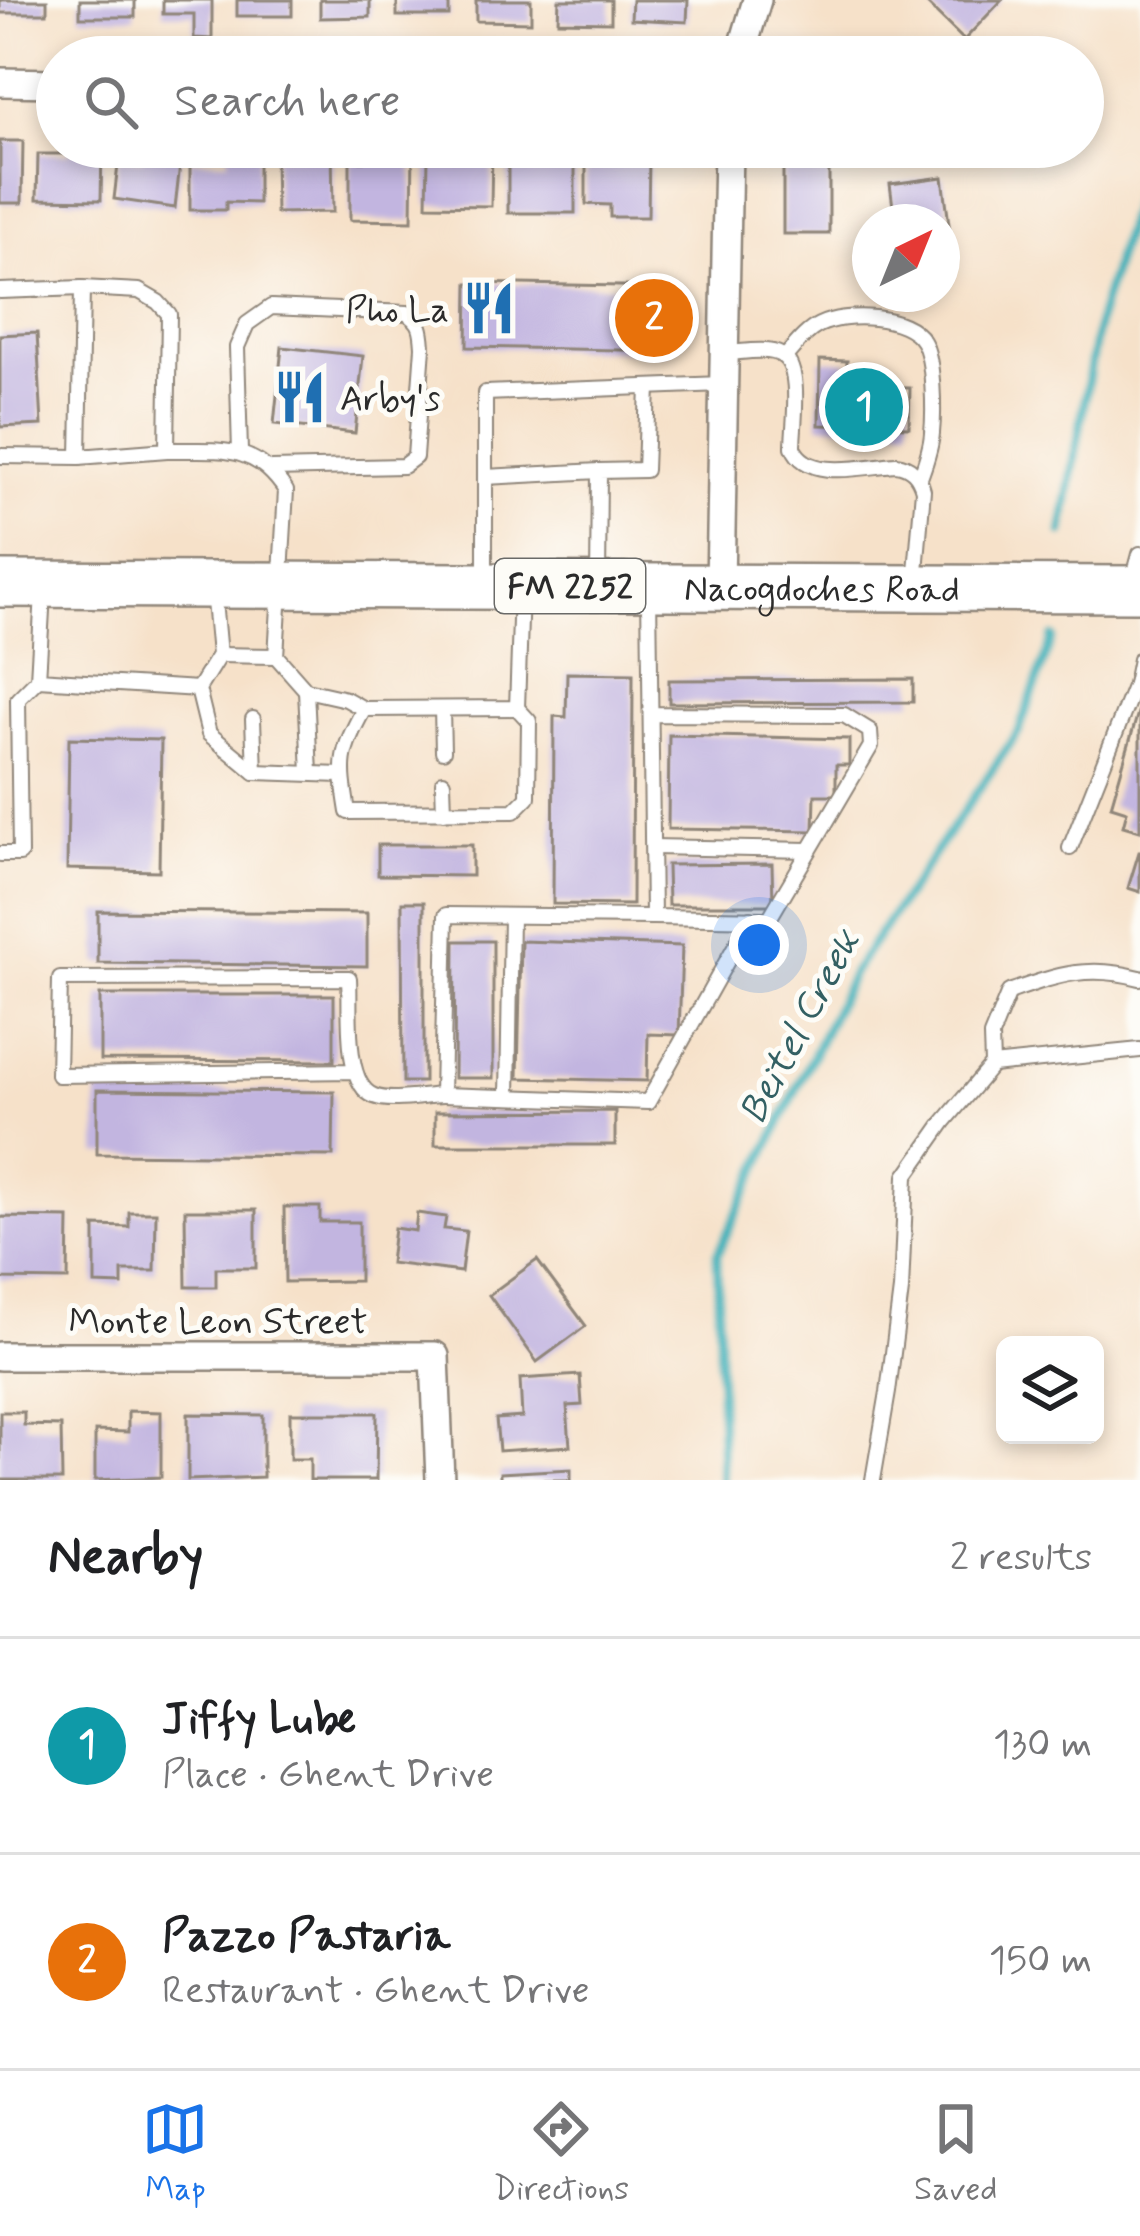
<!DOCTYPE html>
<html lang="en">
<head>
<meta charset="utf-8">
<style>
	body { margin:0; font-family:Mynerve,sans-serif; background:#f6f6f6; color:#202124 }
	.controls { position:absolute; right:36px; bottom:36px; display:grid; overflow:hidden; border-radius:18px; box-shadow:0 6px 18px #0003 }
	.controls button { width:108px; height:108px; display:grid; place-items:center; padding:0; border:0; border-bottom:3px solid #e0e0e0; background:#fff; color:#202124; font:60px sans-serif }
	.compass { position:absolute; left:852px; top:204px; width:108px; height:108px; border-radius:50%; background:#fff; box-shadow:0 6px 18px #0003; rotate:43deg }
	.you { position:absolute; left:759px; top:945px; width:42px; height:42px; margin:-30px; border:9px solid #fff; border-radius:50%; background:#1a73e8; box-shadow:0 0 0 18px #1a73e833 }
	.badge { display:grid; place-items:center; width:78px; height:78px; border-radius:50%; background:#1a73e8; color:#fff; font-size:39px; font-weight:700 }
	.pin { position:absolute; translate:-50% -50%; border:6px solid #fff; box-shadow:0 3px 12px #0006 }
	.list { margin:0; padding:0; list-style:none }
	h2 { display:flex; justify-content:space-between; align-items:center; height:156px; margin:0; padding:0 48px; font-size:51px }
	h2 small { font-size:39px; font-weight:400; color:#757577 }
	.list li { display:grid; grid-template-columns:78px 1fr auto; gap:36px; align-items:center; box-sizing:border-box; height:216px; padding:0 48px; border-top:3px solid #e0e0e0 }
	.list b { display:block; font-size:45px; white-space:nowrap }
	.list p { margin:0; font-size:39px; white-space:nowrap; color:#757577 }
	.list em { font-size:39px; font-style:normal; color:#757577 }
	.icon { flex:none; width:66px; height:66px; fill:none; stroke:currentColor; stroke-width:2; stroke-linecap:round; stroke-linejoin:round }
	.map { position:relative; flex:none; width:1140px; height:1480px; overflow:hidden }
	.search { position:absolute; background:#fff; box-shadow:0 6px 18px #0003; left:36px; right:36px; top:36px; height:132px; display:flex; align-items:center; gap:30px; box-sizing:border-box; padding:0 42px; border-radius:66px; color:#757577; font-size:45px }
	.sheet { height:588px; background:#fff }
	nav { display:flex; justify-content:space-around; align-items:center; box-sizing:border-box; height:168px; border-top:3px solid #e0e0e0; background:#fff; font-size:33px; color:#757577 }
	nav a { display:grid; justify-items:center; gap:6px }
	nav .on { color:#1a73e8 }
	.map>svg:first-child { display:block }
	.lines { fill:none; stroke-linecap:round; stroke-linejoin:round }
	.stream { stroke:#3eafb7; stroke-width:9 }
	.building { fill:#c2b5e0 }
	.service-casing { stroke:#90867a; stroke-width:18 }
	.minor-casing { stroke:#90867a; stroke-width:32 }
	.primary-casing { stroke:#90867a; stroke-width:50 }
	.service { stroke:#fff; stroke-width:14 }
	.minor { stroke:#fff; stroke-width:27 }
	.primary { stroke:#fff; stroke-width:45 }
	.labels { text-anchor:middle; stroke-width:10; stroke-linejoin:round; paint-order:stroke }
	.shield { fill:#fdfcf7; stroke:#6a6a68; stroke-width:3 }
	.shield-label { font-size:33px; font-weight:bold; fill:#2b2b2b }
	.poi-label { font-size:36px; fill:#2b2b2b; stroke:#fdfcf7; text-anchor:end }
	.street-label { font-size:36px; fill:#2b2b2b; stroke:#fdfcf7 }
	.water-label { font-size:39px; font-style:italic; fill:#336063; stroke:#fdfcf7 }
</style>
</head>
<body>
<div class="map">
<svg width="1140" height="1480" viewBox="0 0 1140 1480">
	<rect width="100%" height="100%" fill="#fdfcf7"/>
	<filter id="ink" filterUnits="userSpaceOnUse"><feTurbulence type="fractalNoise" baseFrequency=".00833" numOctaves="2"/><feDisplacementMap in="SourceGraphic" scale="24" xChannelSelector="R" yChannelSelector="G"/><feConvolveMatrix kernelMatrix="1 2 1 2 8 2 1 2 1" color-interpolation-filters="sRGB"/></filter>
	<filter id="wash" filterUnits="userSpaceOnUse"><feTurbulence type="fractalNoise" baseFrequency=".004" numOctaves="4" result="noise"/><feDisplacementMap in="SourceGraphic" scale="48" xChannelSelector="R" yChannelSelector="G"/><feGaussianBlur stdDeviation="2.7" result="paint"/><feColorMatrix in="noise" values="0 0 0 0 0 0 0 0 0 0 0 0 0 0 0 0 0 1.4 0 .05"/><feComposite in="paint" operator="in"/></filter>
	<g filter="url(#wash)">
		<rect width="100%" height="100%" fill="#f6e1c9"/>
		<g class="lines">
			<g class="stream">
				<path d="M1062,533L1099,316L1140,181"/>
				<path d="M722,1480L717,1254L853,972L1019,731L1053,637"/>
			</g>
		</g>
		<g id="blocks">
			<g class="building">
				<rect x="0" y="0" width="47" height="13"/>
				<rect x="80" y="0" width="55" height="17"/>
				<path d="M163,0H212V39L194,38V14H163Z"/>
				<rect x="237" y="0" width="55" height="16"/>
				<path d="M320,0H370V17L320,18Z"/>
				<rect x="397" y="0" width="52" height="16"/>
				<path d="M476,0H531V22L476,21Z"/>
				<path d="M559,0H611V22L558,21Z"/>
				<path d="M632,0H688L687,22L631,19Z"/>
				<path d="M931,0H1002L964,40L927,4Z"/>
				<path d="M0,141H23L22,203H0Z"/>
				<path d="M70,147H102L101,200L37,199L38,154H70Z"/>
				<path d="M144,147H182L175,208L114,199L119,157L142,160Z"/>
				<path d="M228,147H258V203L226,202V210H190V160L228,161Z"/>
				<path d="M305,147H332L333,212L276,213L275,156H305Z"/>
				<path d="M376,147H413L412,221L350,220V161H376Z"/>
				<path d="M459,147L492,148L491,206L427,205L428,157L458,158Z"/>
				<path d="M538,147H575V213H508V164H538Z"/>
				<path d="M586,148H617V159H649L648,217H610V205L586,204Z"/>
				<rect x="783" y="162" width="46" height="72"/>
				<path d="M943,177L950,232L942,233V222H895L890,184Z"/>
				<path d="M468,283L670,287L669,351L467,347Z"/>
				<path d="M37,333L42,425L0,427V335Z"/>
				<path d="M282,347L363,356L355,433L274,424Z"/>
				<path d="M820,360L847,361L846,387L910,388L909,427L819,425Z"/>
				<path d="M567,673L633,674L632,905L553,904L554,716L566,717Z"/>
				<path d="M913,679V702L669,703V680Z"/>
				<path d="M1139,709H1140V831L1123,826L1127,811L1111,806Z"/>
				<path d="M669,735L849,739V765H836V795H815L814,831L668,829Z"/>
				<path d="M69,738L161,740L159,871L67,869Z"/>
				<path d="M378,845H472V876L378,875Z"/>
				<path d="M1139,852H1140V892L1128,888Z"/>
				<path d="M772,864L773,905H668L667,865Z"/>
				<path d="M402,902H424V1082H403Z"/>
				<path d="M98,911L367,913V966L98,963Z"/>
				<path d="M455,941H493V1078H454Z"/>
				<path d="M521,941L682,946L679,1035L648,1034L647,1081L518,1078Z"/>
				<path d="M100,995H334V1061L100,1060Z"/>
				<path d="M97,1090L334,1092L333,1156L97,1154Z"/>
				<path d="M615,1111V1145H435V1112Z"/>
				<path d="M284,1207H320V1222H359V1281L285,1282Z"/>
				<path d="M185,1210H256V1268H216V1287H186Z"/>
				<path d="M129,1212H156L155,1271H122V1285L95,1284V1226L129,1227Z"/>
				<path d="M417,1213L446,1217L444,1229L466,1231L461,1272L390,1263L394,1228L415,1231Z"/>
				<path d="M0,1217L69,1218L68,1280L0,1279Z"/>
				<path d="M537,1260L586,1326L537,1362L489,1295Z"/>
				<path d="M580,1375L582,1405L567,1406L570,1446L499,1451L496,1419L522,1417L520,1379Z"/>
				<path d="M128,1411L161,1412V1477L95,1480V1431L128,1432Z"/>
				<path d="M0,1412H24V1425L61,1426L62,1480H0Z"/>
				<path d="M290,1413H377L376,1480H310V1459H290Z"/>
				<path d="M188,1414L263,1415V1477L188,1480Z"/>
				<path d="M571,1469V1480H500V1473Z"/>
			</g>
		</g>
	</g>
	<g filter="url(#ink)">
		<use href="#blocks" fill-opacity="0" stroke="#90867a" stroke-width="3"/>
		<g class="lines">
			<defs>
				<g id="service">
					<path d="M0,291L82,288L139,291L158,302L169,314L167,450L79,457L0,456"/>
					<path d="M724,353C740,353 767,347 781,355C803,366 793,425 793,447C807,482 865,466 896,464C911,466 919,475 923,490L915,583"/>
					<path d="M785,357C795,346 805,332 819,325C845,312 907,314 923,341C934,359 934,412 932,433C931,449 925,464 920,478"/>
					<path d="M167,450C218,451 255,442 286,491L276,656L306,690L346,699L364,709L517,708L521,590"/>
					<path d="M240,452L237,347L247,324L271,307L407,313C422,322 422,331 423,347L415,457L403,466L272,469"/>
					<path d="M79,457L82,288"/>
					<path d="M485,477L599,471"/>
					<path d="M485,580V393L723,384"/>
					<path d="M598,583L599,471L645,470L648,387"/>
					<path d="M1132,584L1140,554"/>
					<path d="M213,590L219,655L198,689L209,734L255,772L342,775"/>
					<path d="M649,591L653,917L769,919L871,746L870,731L844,715L652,714"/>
					<path d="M43,593L38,679L198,689"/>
					<path d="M219,655L276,656"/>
					<path d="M1140,659L1135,684H1140"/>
					<path d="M306,690L310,773"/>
					<path d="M364,709C339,755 340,762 348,812L514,811L528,797L529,721L517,708"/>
					<path d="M442,709L443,751"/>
					<path d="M253,719L255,772"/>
					<path d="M443,782L444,812"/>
					<path d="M653,847L809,850"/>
					<path d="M1070,848L1135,684"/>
					<path d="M0,854H20L18,699L38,679"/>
					<path d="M653,917L446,915L442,1095L648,1102L751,918"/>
					<path d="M992,1065L1140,1050"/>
					<path d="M353,1071L58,1075L60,979L349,978C351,1008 343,1084 374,1096C391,1103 422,1096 442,1095"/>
					<path d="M508,1097L511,916"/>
					<path d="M873,1480L888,1392L901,1290L906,1176L944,1122L992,1065L991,1036L1009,992C1058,975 1088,964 1140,978"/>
				</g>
				<g id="minor">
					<path d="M740,57L757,0"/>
					<path d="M0,82L57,83"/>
					<path d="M720,586L728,147"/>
					<path d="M0,1356H435L440,1480"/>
				</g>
				<g id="primary">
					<path id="s1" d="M0,584L1140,589"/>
				</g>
			</defs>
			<use href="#service" class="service-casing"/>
			<use href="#minor" class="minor-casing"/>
			<use href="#primary" class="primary-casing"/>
			<use href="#service" class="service"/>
			<use href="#minor" class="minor"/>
			<use href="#primary" class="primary"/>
		</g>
	</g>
	<defs>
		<symbol id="restaurant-bare" viewBox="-9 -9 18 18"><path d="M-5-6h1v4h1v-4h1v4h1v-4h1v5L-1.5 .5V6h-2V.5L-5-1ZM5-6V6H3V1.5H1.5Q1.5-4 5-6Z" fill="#1f6fb2" stroke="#fdfcf7" stroke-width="2.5" paint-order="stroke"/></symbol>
	</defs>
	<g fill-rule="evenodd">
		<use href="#restaurant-bare" x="451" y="270" width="76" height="76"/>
		<use href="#restaurant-bare" x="262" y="359" width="76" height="76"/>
	</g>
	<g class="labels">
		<rect class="shield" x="495" y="559" width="150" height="54" rx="9"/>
		<g class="shield-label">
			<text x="570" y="598">FM 2252</text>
		</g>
		<g class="poi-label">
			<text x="449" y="321">Pho La</text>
			<text x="340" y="410" text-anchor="start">Arby's</text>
		</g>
		<g class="street-label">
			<text dy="13" stroke="none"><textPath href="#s1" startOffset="822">Nacogdoches Road</textPath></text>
			<text x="218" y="1333">Monte Leon Street</text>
		</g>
		<g class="water-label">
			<text transform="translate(798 1026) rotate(-62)" y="14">Beitel Creek</text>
		</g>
	</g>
</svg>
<div class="controls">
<button><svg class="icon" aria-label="layers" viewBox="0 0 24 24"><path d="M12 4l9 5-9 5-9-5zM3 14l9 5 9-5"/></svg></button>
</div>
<svg class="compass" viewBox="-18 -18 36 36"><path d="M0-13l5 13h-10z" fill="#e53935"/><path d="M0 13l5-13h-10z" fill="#757577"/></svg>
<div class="you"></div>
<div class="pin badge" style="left:864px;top:407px;background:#0f9aa8">1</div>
<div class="pin badge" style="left:654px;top:318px;background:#e8710a">2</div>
<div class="search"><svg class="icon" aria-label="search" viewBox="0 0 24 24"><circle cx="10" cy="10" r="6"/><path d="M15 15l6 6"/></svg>Search here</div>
</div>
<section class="sheet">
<h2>Nearby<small>2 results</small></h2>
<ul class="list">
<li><span class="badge" style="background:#0f9aa8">1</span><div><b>Jiffy Lube</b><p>Place · Ghent Drive</p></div><em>130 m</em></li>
<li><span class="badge" style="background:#e8710a">2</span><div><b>Pazzo Pastaria</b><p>Restaurant · Ghent Drive</p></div><em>150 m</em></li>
</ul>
</section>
<nav>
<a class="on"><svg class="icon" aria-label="map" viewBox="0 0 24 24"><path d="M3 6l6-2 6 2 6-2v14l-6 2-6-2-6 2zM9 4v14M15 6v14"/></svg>Map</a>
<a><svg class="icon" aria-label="directions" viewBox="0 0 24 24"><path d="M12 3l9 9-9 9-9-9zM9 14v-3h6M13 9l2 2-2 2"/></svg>Directions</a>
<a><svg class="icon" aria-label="saved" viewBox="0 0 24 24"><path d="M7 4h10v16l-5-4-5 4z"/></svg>Saved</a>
</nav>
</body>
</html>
